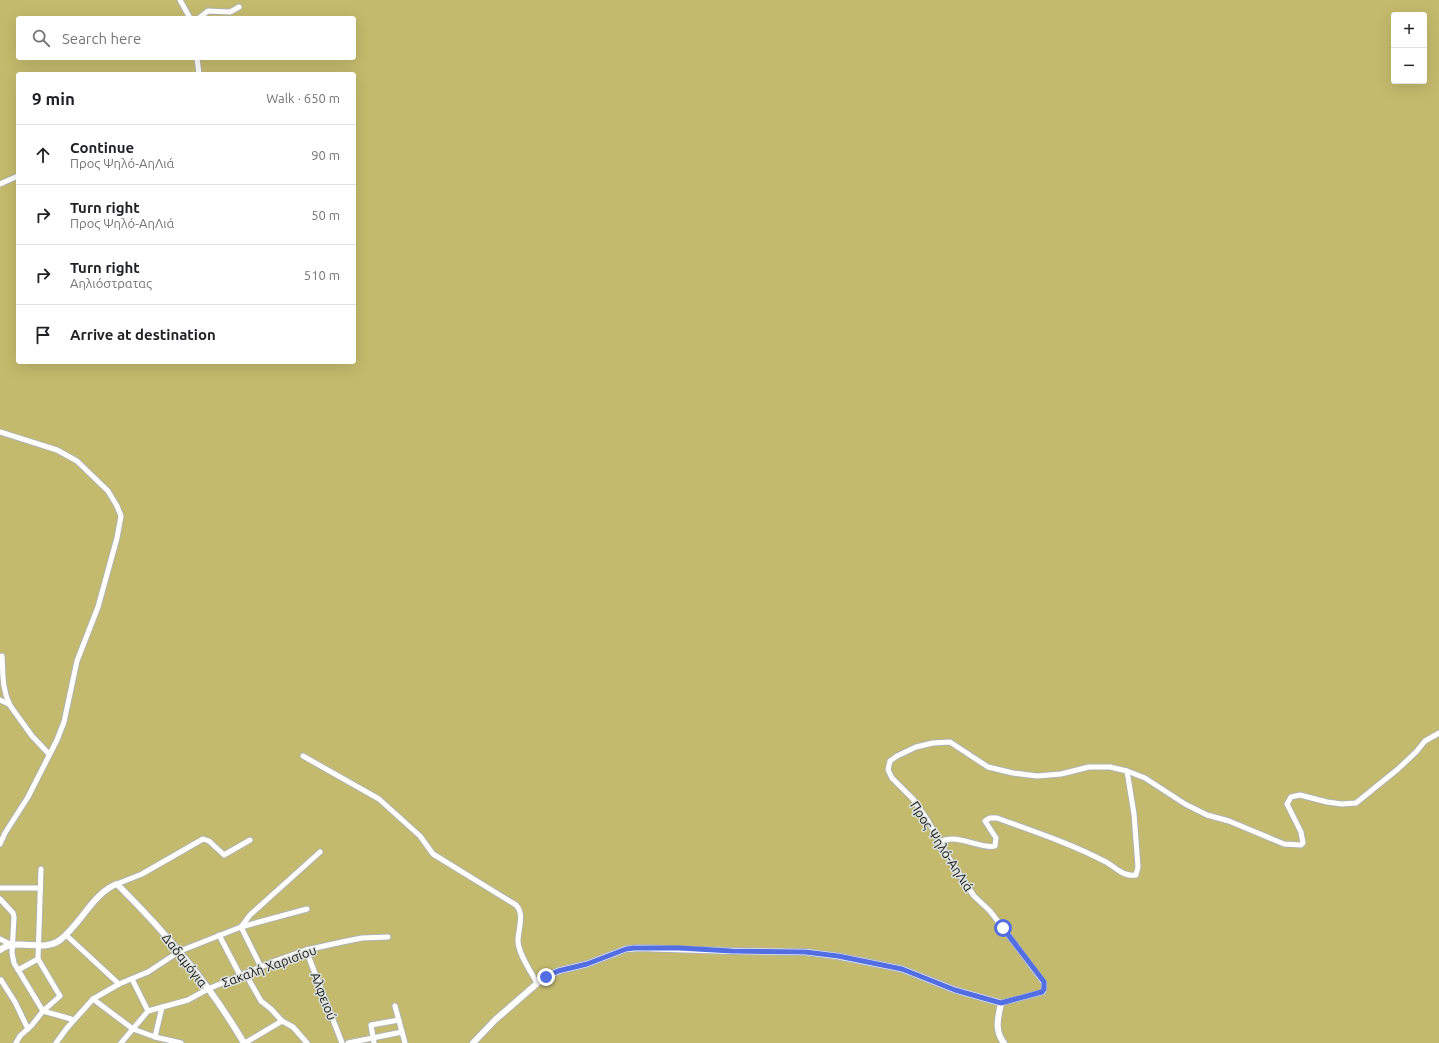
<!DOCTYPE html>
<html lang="en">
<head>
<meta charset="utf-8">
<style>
	body { margin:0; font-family:Ubuntu,sans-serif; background:#f2f2f2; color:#202124 }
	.controls { position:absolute; right:12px; top:12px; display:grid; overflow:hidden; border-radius:4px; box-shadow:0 4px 16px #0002 }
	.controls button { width:36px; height:36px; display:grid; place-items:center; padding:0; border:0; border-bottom:1px solid #e0e0e0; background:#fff; color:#202124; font:20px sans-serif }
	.stop { position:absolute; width:12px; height:12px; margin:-9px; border:3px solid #536de2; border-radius:50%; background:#fff }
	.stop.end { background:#536de2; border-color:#fff; box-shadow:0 1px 4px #0008 }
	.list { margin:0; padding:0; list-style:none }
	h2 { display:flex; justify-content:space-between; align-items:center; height:52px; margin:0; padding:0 16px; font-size:17px }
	h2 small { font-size:13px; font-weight:400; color:#757577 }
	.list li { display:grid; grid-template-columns:26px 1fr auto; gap:12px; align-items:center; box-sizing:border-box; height:60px; padding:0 16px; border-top:1px solid #e0e0e0 }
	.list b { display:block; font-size:15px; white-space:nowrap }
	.list p { margin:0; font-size:13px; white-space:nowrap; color:#757577 }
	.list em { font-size:13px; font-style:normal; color:#757577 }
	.icon { flex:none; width:22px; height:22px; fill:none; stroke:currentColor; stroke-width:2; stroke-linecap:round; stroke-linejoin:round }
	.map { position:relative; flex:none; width:1439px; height:1043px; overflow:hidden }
	.search { position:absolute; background:#fff; box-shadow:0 4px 16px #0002; left:16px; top:16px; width:340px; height:44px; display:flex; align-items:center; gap:10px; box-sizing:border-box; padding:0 14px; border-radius:4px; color:#757577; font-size:15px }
	.panel { position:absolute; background:#fff; box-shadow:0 4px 16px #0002; left:16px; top:72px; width:340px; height:292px; border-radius:4px }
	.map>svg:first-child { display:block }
	.green { fill:#c4ba6d; fill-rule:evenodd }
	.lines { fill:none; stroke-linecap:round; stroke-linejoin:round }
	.minor-casing { stroke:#aeb3af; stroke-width:7 }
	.tertiary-casing { stroke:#aeb3af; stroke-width:8 }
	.minor { stroke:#fff; stroke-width:5 }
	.tertiary { stroke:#fff; stroke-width:6 }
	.route { stroke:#536de2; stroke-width:5 }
	.labels { text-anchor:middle; stroke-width:3; stroke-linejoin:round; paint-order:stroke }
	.street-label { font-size:13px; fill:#151615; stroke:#dde2de }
</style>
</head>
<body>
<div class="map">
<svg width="1439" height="1043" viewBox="0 0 1439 1043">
	<rect width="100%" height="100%" fill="#dde2de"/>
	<path class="green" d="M0,0H1439V1043H0ZM1394,15H1424V81H1394ZM18,18H354V58H18ZM18,74H354V362H18Z"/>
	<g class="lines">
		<defs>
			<g id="minor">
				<path d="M180,0L190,18"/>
				<path d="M199,18L208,11L230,12L239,7"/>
				<path d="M197,58L199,74"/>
				<path d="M0,184L18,176"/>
				<path d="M0,432L57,450L77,461L108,491L117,506L121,516L117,538L98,607L77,661L64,722L57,740L28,797L5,833L0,844"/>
				<path d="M2,656C3,673 2,688 9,703"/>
				<path d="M0,700L9,704L32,736L49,754"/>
				<path d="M303,756L379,799L420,836L433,854L516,905C525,914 518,929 518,941C518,953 531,972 537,983"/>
				<path d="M940,841C944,840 949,839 953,839C965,839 986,849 995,846L996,838L985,821L990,818H997C1033,831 1072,844 1106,862C1117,868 1123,877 1136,875L1138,867L1134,814L1127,771"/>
				<path d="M117,884L142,874L203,839L209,841L222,853L224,855L250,840"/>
				<path d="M0,888H40"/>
				<path d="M0,899L13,913L14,917L12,953L14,963L43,1011"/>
				<path d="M66,935L119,984"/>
				<path d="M219,935L240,975"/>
				<path d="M0,939L12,945"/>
				<path d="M306,950L342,1043"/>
				<path d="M261,967L241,927L250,915L320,852"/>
				<path d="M18,970L38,959"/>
				<path d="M245,973L261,1001L271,1009L282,1021L293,1027L307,1043"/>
				<path d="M132,979L148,1011"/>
				<path d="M1,980L15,1002L28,1029"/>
				<path d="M93,999L133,1029L155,1037L181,1043"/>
				<path d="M1001,1003L1043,992L1044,989V983L1003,928L990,911L974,896L950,860L928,821L913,799L892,778L888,770L890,761L897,756L916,747L933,743L950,742L988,767L1013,773L1037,776L1061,774L1089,767H1110L1127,771L1145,778L1185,804L1207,815L1229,821L1284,844L1301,845L1303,843L1301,832L1287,804L1291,797L1300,795L1327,802L1342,804L1356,803L1398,769L1416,752L1425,741L1439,733"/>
				<path d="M395,1006L405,1043"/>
				<path d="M43,1011L71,1019"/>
				<path d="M155,1037L162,1007"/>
				<path d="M16,1043L20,1036L32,1025L43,1011L60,996L38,959L41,869"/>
				<path d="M56,1043L67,1028L93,999L119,984L148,972L180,951L241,927L307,909"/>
				<path d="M121,1043L148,1011L188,1000L208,989L275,961L306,950L342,942L362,938L388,937"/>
				<path d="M245,1043L282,1021"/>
				<path d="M348,1043L402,1032"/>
				<path d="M374,1043L371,1025L399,1020"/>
			</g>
			<g id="tertiary">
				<path d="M0,950C17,937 43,953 60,940C80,925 94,892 117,884C167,934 208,982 244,1043"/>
				<path d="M473,1043L495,1020L541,980L558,971L587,964L626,949L639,948L732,951L805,952L837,956L902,969L955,990L1001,1003C998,1018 994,1030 1004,1043"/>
			</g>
		</defs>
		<use href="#minor" class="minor-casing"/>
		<use href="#tertiary" class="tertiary-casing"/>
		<use href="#minor" class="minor"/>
		<use href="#tertiary" class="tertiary"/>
	</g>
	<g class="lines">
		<path class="route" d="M546,977L558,971L587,964L626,949L634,948H679L732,951L805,952L838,956L902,969L955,990L1001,1003L1042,992L1044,989V982L1003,928"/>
	</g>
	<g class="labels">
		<g class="street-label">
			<text transform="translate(942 846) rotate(57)" y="5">Προς Ψηλό-ΑηΛιά</text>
			<text transform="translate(185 960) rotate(52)" y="5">Δαδαμόγια</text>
			<text transform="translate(269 966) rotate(-20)" y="5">Σακαλή Χαρισίου</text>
			<text transform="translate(324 996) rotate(69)" y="5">Αλφειού</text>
		</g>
	</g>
</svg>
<div class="controls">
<button>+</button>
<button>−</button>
</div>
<div class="stop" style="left:1003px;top:928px"></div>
<div class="stop end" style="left:546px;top:977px"></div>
<div class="search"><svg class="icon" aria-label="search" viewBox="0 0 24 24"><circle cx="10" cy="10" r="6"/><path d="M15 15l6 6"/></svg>Search here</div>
<section class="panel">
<h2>9 min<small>Walk · 650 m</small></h2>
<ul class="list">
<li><svg class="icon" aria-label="ahead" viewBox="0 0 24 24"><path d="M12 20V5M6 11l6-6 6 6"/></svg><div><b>Continue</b><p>Προς Ψηλό-ΑηΛιά</p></div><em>90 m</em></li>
<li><svg class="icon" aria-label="right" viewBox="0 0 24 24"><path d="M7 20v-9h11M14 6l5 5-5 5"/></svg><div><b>Turn right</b><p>Προς Ψηλό-ΑηΛιά</p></div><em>50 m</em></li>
<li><svg class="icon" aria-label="right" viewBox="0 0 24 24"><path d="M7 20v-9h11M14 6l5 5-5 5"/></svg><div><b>Turn right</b><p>Αηλιόστρατας</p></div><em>510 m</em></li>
<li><svg class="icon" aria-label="arrive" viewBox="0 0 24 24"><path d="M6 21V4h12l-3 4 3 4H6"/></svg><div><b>Arrive at destination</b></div></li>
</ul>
</section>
</div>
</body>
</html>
